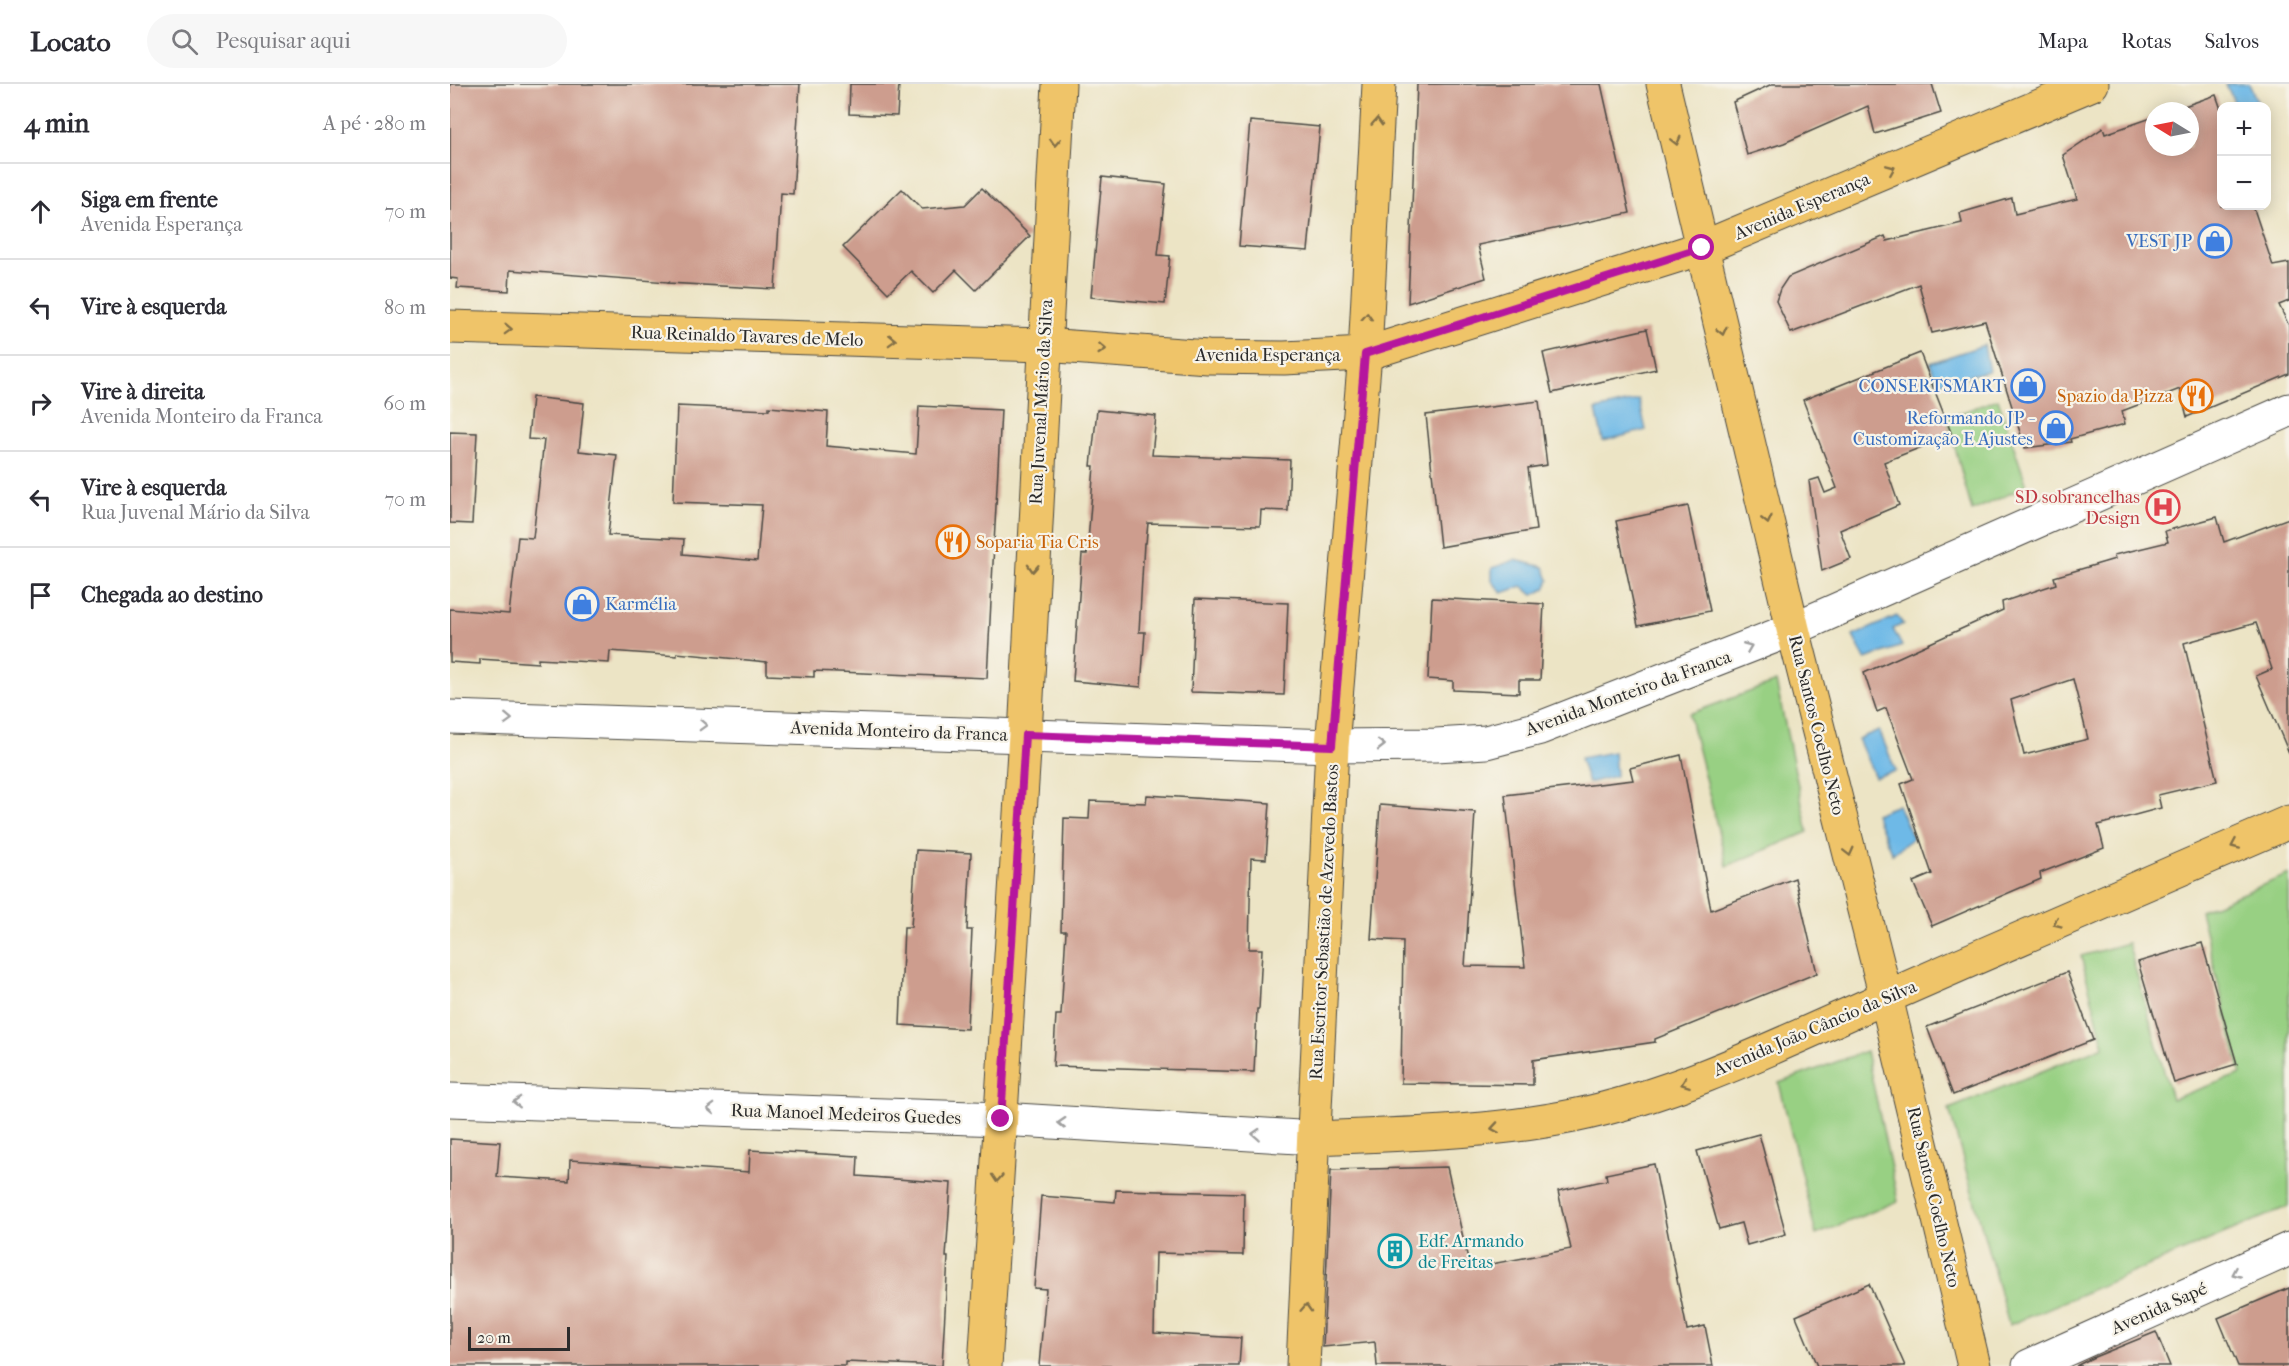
<!DOCTYPE html>
<html lang="pt">
<head>
<meta charset="utf-8">
<style>
	body { margin:0; font-family:"IM FELL French Canon",serif; background:#f7f7f7; color:#2b2b33 }
	.controls { position:absolute; right:18px; top:18px; display:grid; overflow:hidden; border-radius:12px; box-shadow:0 3px 15px #0003 }
	.controls button { width:54px; height:54px; display:grid; place-items:center; padding:0; border:0; border-bottom:2px solid #e1e1e2; background:#fff; color:#2b2b33; font:30px sans-serif }
	.compass { position:absolute; left:1695px; top:18px; width:54px; height:54px; border-radius:50%; background:#fff; box-shadow:0 3px 15px #0003; rotate:280deg }
	.scale { position:absolute; left:18px; bottom:15px; width:102px; box-sizing:border-box; padding-left:6px; border:3px solid #2b2b2b; border-top:0; font-size:16px; line-height:21px; white-space:nowrap; color:#2b2b2b; -webkit-text-stroke:4px #f7f3e8; paint-order:stroke }
	.stop { position:absolute; width:18px; height:18px; margin:-14px; border:4px solid #b5179e; border-radius:50%; background:#fff }
	.stop.end { background:#b5179e; border-color:#fff; box-shadow:0 2px 6px #0008 }
	.list { margin:0; padding:0; list-style:none }
	h2 { display:flex; justify-content:space-between; align-items:center; height:78px; margin:0; padding:0 24px; font-size:26px }
	h2 small { font-size:20px; font-weight:400; color:#7c7c81 }
	.list li { display:grid; grid-template-columns:39px 1fr auto; gap:18px; align-items:center; box-sizing:border-box; height:96px; padding:0 24px; border-top:2px solid #e1e1e2 }
	.list b { display:block; font-size:22px; white-space:nowrap }
	.list p { margin:0; font-size:20px; white-space:nowrap; color:#7c7c81 }
	.list em { font-size:20px; font-style:normal; color:#7c7c81 }
	.icon { flex:none; width:33px; height:33px; fill:none; stroke:currentColor; stroke-width:2; stroke-linecap:round; stroke-linejoin:round }
	.map { position:relative; flex:none; width:1839px; height:1282px; overflow:hidden }
	header { display:flex; align-items:center; gap:36px; box-sizing:border-box; height:84px; padding:0 30px; background:#fff; border-bottom:2px solid #e1e1e2 }
	header strong { font-size:28px }
	nav { display:flex; gap:33px; margin-inline-start:auto; font-size:21px }
	.search { width:420px; height:54px; background:#f7f7f7; display:flex; align-items:center; gap:15px; box-sizing:border-box; padding:0 21px; border-radius:33px; color:#7c7c81; font-size:22px }
	main { display:flex }
	aside { flex:1; background:#fff }
	.map>svg:first-child { display:block }
	.green { fill:#98d083; stroke:#627e57; stroke-width:1.5 }
	.water { fill:#6eb9e7; stroke:#4c7289; stroke-width:1.5 }
	.building { fill:#cd9d8e; fill-rule:evenodd }
	.lines { fill:none; stroke-linecap:round; stroke-linejoin:round }
	.minor-casing { stroke:#484742; stroke-width:35 }
	.major-casing { stroke:#484742; stroke-width:35 }
	.minor { stroke:#fff; stroke-width:33 }
	.major { stroke:#efc469; stroke-width:33 }
	.oneway { stroke:#837047 }
	.oneway2 { stroke:#a0a0a0 }
	.route { stroke:#b5179e; stroke-width:8 }
	.labels { text-anchor:middle; stroke-width:4.5; stroke-linejoin:round; paint-order:stroke }
	.street-label { font-size:18px; fill:#2b2b2b; stroke:#f7f3e8 }
	.shop-label { font-size:18px; fill:#366cbe; stroke:#f7f3e8; text-anchor:end }
	.food-label { font-size:18px; fill:#c56008; stroke:#f7f3e8; text-anchor:end }
	.health-label { font-size:18px; fill:#be3a42; stroke:#f7f3e8; text-anchor:end }
	.culture-label { font-size:18px; fill:#0d838f; stroke:#f7f3e8; text-anchor:start }
</style>
</head>
<body>
<header>
<strong>Locato</strong>
<div class="search"><svg class="icon" aria-label="search" viewBox="0 0 24 24"><circle cx="10" cy="10" r="6"/><path d="M15 15l6 6"/></svg>Pesquisar aqui</div>
<nav><a>Mapa</a><a>Rotas</a><a>Salvos</a></nav>
</header>
<main>
<aside>
<h2>4 min<small>A pé · 280 m</small></h2>
<ul class="list">
<li><svg class="icon" aria-label="ahead" viewBox="0 0 24 24"><path d="M12 20V5M6 11l6-6 6 6"/></svg><div><b>Siga em frente</b><p>Avenida Esperança</p></div><em>70 m</em></li>
<li><svg class="icon" aria-label="left" viewBox="0 0 24 24"><path d="M17 20v-9H6M10 6l-5 5 5 5"/></svg><div><b>Vire à esquerda</b></div><em>80 m</em></li>
<li><svg class="icon" aria-label="right" viewBox="0 0 24 24"><path d="M7 20v-9h11M14 6l5 5-5 5"/></svg><div><b>Vire à direita</b><p>Avenida Monteiro da Franca</p></div><em>60 m</em></li>
<li><svg class="icon" aria-label="left" viewBox="0 0 24 24"><path d="M17 20v-9H6M10 6l-5 5 5 5"/></svg><div><b>Vire à esquerda</b><p>Rua Juvenal Mário da Silva</p></div><em>70 m</em></li>
<li><svg class="icon" aria-label="arrive" viewBox="0 0 24 24"><path d="M6 21V4h12l-3 4 3 4H6"/></svg><div><b>Chegada ao destino</b></div></li>
</ul>
</aside>
<div class="map">
<svg width="1839" height="1282" viewBox="0 0 1839 1282">
	<rect width="100%" height="100%" fill="#f7f3e8"/>
	<filter id="ink" filterUnits="userSpaceOnUse"><feTurbulence type="fractalNoise" baseFrequency=".0167" numOctaves="2"/><feDisplacementMap in="SourceGraphic" scale="12" xChannelSelector="R" yChannelSelector="G"/><feConvolveMatrix kernelMatrix="1 2 1 2 8 2 1 2 1" color-interpolation-filters="sRGB"/></filter>
	<filter id="wash" filterUnits="userSpaceOnUse"><feTurbulence type="fractalNoise" baseFrequency=".008" numOctaves="4" result="noise"/><feDisplacementMap in="SourceGraphic" scale="24" xChannelSelector="R" yChannelSelector="G"/><feGaussianBlur stdDeviation="1.35" result="paint"/><feColorMatrix in="noise" values="0 0 0 0 0 0 0 0 0 0 0 0 0 0 0 0 0 1.4 0 .05"/><feComposite in="paint" operator="in"/></filter>
	<g filter="url(#wash)">
		<rect width="100%" height="100%" fill="#ece4c5"/>
		<g class="green">
			<path d="M1548,315L1577,402L1522,427L1497,334Z"/>
			<path d="M1326,598L1358,748L1277,782L1239,630Z"/>
			<path d="M1839,790V1122L1559,1241L1499,1025L1654,962L1631,872L1678,859L1722,1015L1791,990L1750,827Z"/>
			<path d="M1416,967L1448,1117L1366,1151L1329,999Z"/>
		</g>
		<g class="water">
			<path d="M1776,0H1799L1809,21L1786,22Z"/>
			<path d="M1534,261L1539,287L1487,299L1480,279Z"/>
			<path d="M1189,316L1196,346L1153,357L1146,326Z"/>
			<path d="M1065,476L1094,483L1099,496L1095,505L1083,511L1072,502L1052,509L1042,497V484Z"/>
			<path d="M1447,532L1453,540L1443,545L1452,562L1415,575L1403,552Z"/>
			<path d="M1429,646L1446,687L1425,693L1408,655Z"/>
			<path d="M1164,668L1166,692L1138,699L1130,674Z"/>
			<path d="M1448,721L1463,754L1442,770L1425,730Z"/>
		</g>
		<g id="blocks">
			<g class="building">
				<path d="M0,0H350L343,110L331,109L325,205L218,199L219,198L60,186L59,207L7,204L8,195L0,194Z"/>
				<path d="M400,0H449L447,32L399,30Z"/>
				<path d="M967,0H1151L1180,129L1028,161L1036,194L958,219Z"/>
				<path d="M1322,0H1482L1491,29L1425,50L1418,22L1334,59L1297,71L1283,18Z"/>
				<path d="M1766,11L1772,28V122H1803L1823,182L1839,179V217L1829,221L1839,242V290L1737,333L1730,305L1672,327L1675,340L1620,355L1621,358L1575,364L1535,237L1482,249L1469,200L1341,249L1326,217L1330,205L1338,193L1435,152L1437,157L1512,139L1510,129L1562,114L1565,130L1627,115L1613,71L1653,44L1655,50L1704,33V63H1740V27H1720Z"/>
				<path d="M800,37L870,43L858,167L789,162Z"/>
				<path d="M652,93L716,100L708,171L720,172L715,220L641,213Z"/>
				<path d="M532,104L580,152L526,206L506,186L483,209L461,187L438,209L393,163L452,105L472,125L515,121Z"/>
				<path d="M1197,245L1206,285L1102,309L1093,269Z"/>
				<path d="M1470,269L1502,351L1434,378L1449,421L1390,446L1401,475L1372,487L1359,397L1369,394L1375,409L1387,404L1353,316Z"/>
				<path d="M82,313L134,319L129,367L167,371L158,451L234,455L233,470L307,477L312,421L223,418L227,322L319,326V323L378,328L376,362L466,370L469,322L551,326L537,594L364,587V593L317,591V578L227,569V572L160,567L159,579L88,575V579L30,575V580L0,578V525L59,530L68,453L83,454L94,356L78,355Z"/>
				<path d="M1089,317L1097,381L1078,384L1086,446L990,463L976,331Z"/>
				<path d="M647,326L706,332L702,371L840,376L838,427L811,426L810,442L698,439L696,459H694L689,548H695L691,603L623,597L632,470H637L644,382H641Z"/>
				<path d="M0,348L27,349L22,440L0,439Z"/>
				<path d="M1238,422L1260,527L1188,542L1166,437Z"/>
				<path d="M1767,433L1774,458L1839,434V669L1806,592L1822,585L1806,539L1734,559L1767,697L1708,711L1711,724L1648,741L1654,764L1590,789L1591,795L1482,842L1463,798L1482,790L1451,700L1463,695L1436,624L1427,628L1414,589L1553,526L1552,518L1606,500L1604,493L1665,475L1664,471L1718,458L1715,447ZM1623,595L1638,655L1574,671L1561,616Z"/>
				<path d="M982,514L1094,520L1090,596H1069V609L1003,606V597L978,595Z"/>
				<path d="M745,515L838,519L834,611L741,608Z"/>
				<path d="M1231,671L1261,826L1345,794L1367,889L1205,955V958L1083,976V1001L951,999L953,857L921,855L930,721L1025,728L1015,882L1075,883L1055,711L1183,696L1180,684Z"/>
				<path d="M697,711L820,719L816,775L801,774L799,865H812L809,925H807L804,988L603,982L606,931H611L616,847H611L614,734L639,735L640,717L696,719Z"/>
				<path d="M466,766L521,769L517,846H522L517,945L450,941L454,843H461Z"/>
				<path d="M1752,859L1787,980L1724,999L1688,878Z"/>
				<path d="M1617,888L1643,956L1503,1011L1477,943Z"/>
				<path d="M1309,1050L1336,1150L1297,1161L1291,1139L1269,1145L1247,1067Z"/>
				<path d="M0,1055L50,1058L47,1093L119,1097L120,1076L299,1088L300,1066L408,1072L407,1092L501,1099L496,1173H498L492,1282L396,1278V1282H0Z"/>
				<path d="M1204,1080L1237,1246L1255,1242L1263,1282H927L925,1258L873,1263L881,1086L997,1083L1020,1184L1121,1165L1108,1107L1157,1096L1156,1090Z"/>
				<path d="M666,1106L794,1109L793,1171L706,1169L704,1249L791,1254L789,1282H589L596,1205L584,1204L591,1112L665,1118Z"/>
				<path d="M1419,1200L1455,1282H1367L1346,1232Z"/>
				<path d="M1839,1204V1282H1788L1768,1234Z"/>
				<path d="M1706,1248L1720,1282H1626L1642,1274Z"/>
			</g>
		</g>
	</g>
	<g filter="url(#ink)">
		<use href="#blocks" fill-opacity="0" stroke="#484742" stroke-width="1.5"/>
		<g class="lines">
			<defs>
				<g id="minor">
					<path d="M0,633L882,662L986,661L1036,658L1090,644L1343,545L1839,326"/>
					<path d="M0,1016L551,1035L865,1054"/>
					<path d="M1579,1282L1839,1165"/>
				</g>
				<g id="major">
					<path d="M1213,0L1343,545L1436,913L1524,1282"/>
					<path d="M0,243L594,261L758,273L834,274L915,270L1252,164L1642,0"/>
					<path d="M865,1054C951,1050 1038,1049 1123,1032C1234,1009 1336,957 1439,912C1572,853 1706,796 1839,738"/>
					<path d="M535,1282L575,651L609,0"/>
					<path d="M853,1282L882,662L915,270L929,0"/>
				</g>
			</defs>
			<use href="#minor" class="minor-casing"/>
			<use href="#major" class="major-casing"/>
			<use href="#minor" class="minor"/>
			<use href="#major" class="major"/>
		</g>
		<defs><path id="oneway-chevron" d="M-2-3.5L2.5 0L-2 3.5" fill="none" stroke-width="1.6" stroke-linecap="round" stroke-linejoin="round" transform="scale(1.5)"/></defs>
		<g class="oneway">
			<use href="#oneway-chevron" transform="translate(927 38) rotate(-87)"/>
			<use href="#oneway-chevron" transform="translate(1226 57) rotate(76)"/>
			<use href="#oneway-chevron" transform="translate(605 58) rotate(93)"/>
			<use href="#oneway-chevron" transform="translate(1441 85) rotate(-23)"/>
			<use href="#oneway-chevron" transform="translate(917 233) rotate(-87)"/>
			<use href="#oneway-chevron" transform="translate(58 245) rotate(2)"/>
			<use href="#oneway-chevron" transform="translate(1272 247) rotate(77)"/>
			<use href="#oneway-chevron" transform="translate(442 256) rotate(2)"/>
			<use href="#oneway-chevron" transform="translate(652 265) rotate(4)"/>
			<use href="#oneway-chevron" transform="translate(1317 436) rotate(77)"/>
			<use href="#oneway-chevron" transform="translate(583 484) rotate(93)"/>
			<use href="#oneway-chevron" transform="translate(1785 761) rotate(156)"/>
			<use href="#oneway-chevron" transform="translate(1399 768) rotate(76)"/>
			<use href="#oneway-chevron" transform="translate(1607 839) rotate(156)"/>
			<use href="#oneway-chevron" transform="translate(1235 999) rotate(160)"/>
			<use href="#oneway-chevron" transform="translate(1045 1044) rotate(171)"/>
			<use href="#oneway-chevron" transform="translate(547 1094) rotate(94)"/>
			<use href="#oneway-chevron" transform="translate(856 1224) rotate(-87)"/>
		</g>
		<g class="oneway2">
			<use href="#oneway-chevron" transform="translate(1298 563) rotate(-22)"/>
			<use href="#oneway-chevron" transform="translate(58 635) rotate(2)"/>
			<use href="#oneway-chevron" transform="translate(253 641) rotate(2)"/>
			<use href="#oneway-chevron" transform="translate(931 661)"/>
			<use href="#oneway-chevron" transform="translate(67 1018) rotate(-178)"/>
			<use href="#oneway-chevron" transform="translate(261 1025) rotate(-178)"/>
			<use href="#oneway-chevron" transform="translate(612 1039) rotate(-177)"/>
			<use href="#oneway-chevron" transform="translate(806 1050) rotate(-177)"/>
			<use href="#oneway-chevron" transform="translate(1786 1189) rotate(156)"/>
		</g>
	</g>
	<g class="lines" filter="url(#ink)">
		<path class="route" d="M551,1035L575,651L882,662L915,270L1252,164"/>
	</g>
	<defs>
		<symbol id="shop-ring" viewBox="-11 -11 22 22"><circle r="9.5" fill="#f7f3e8" stroke="#3f7fe0" stroke-width="1.5"/><path d="M-5-2.5h2.3a2.7 3.5 0 0 1 5.4 0H5L5.5 6h-11ZM-1.5-2.5h3a1.5 2.3 0 0 0-3 0Z" fill="#3f7fe0"/></symbol>
		<symbol id="restaurant-ring" viewBox="-11 -11 22 22"><circle r="9.5" fill="#f7f3e8" stroke="#e8710a" stroke-width="1.5"/><path d="M-5-6h1v4h1v-4h1v4h1v-4h1v5L-1.5 .5V6h-2V.5L-5-1ZM5-6V6H3V1.5H1.5Q1.5-4 5-6Z" fill="#e8710a"/></symbol>
		<symbol id="hospital-ring" viewBox="-11 -11 22 22"><circle r="9.5" fill="#f7f3e8" stroke="#e0444e" stroke-width="1.5"/><path d="M-5-5h3v3.5h4V-5h3V5h-3V1.5h-4V5h-3Z" fill="#e0444e"/></symbol>
		<symbol id="building-ring" viewBox="-11 -11 22 22"><circle r="9.5" fill="#f7f3e8" stroke="#0f9aa8" stroke-width="1.5"/><path d="M-4-6H4V6H1V3H-1V6H-4ZM-2.5-4.3h1.7v1.8h-1.7ZM.8-4.3h1.7v1.8H.8ZM-2.5-1h1.7V.8h-1.7ZM.8-1h1.7V.8H.8Z" fill="#0f9aa8"/></symbol>
	</defs>
	<g fill-rule="evenodd">
		<use href="#shop-ring" x="1746" y="138" width="38" height="38"/>
		<use href="#shop-ring" x="1559" y="283" width="38" height="38"/>
		<use href="#restaurant-ring" x="1727" y="293" width="38" height="38"/>
		<use href="#shop-ring" x="1587" y="325" width="38" height="38"/>
		<use href="#hospital-ring" x="1694" y="404" width="38" height="38"/>
		<use href="#restaurant-ring" x="484" y="439" width="38" height="38"/>
		<use href="#shop-ring" x="113" y="501" width="38" height="38"/>
		<use href="#building-ring" x="926" y="1148" width="38" height="38"/>
	</g>
	<g class="labels">
		<g class="street-label">
			<text transform="translate(1352 122) rotate(-23)" y="6">Avenida Esperança</text>
			<text transform="translate(297 252) rotate(2)" y="6">Rua Reinaldo Tavares de Melo</text>
			<text x="818" y="277">Avenida Esperança</text>
			<text transform="translate(591 318) rotate(-87)" y="6">Rua Juvenal Mário da Silva</text>
			<text transform="translate(1178 609) rotate(-20)" y="6">Avenida Monteiro da Franca</text>
			<text transform="translate(1367 641) rotate(76)" y="6">Rua Santos Coelho Neto</text>
			<text transform="translate(449 647) rotate(2)" y="6">Avenida Monteiro da Franca</text>
			<text transform="translate(874 838) rotate(-87)" y="6">Rua Escritor Sebastião de Azevedo Bastos</text>
			<text transform="translate(1365 944) rotate(-23)" y="6">Avenida João Câncio da Silva</text>
			<text transform="translate(396 1030) rotate(2)" y="6">Rua Manoel Medeiros Guedes</text>
			<text transform="translate(1484 1113) rotate(77)" y="6">Rua Santos Coelho Neto</text>
			<text transform="translate(1709 1224) rotate(-24)" y="6">Avenida Sapé</text>
		</g>
		<g class="shop-label">
			<text x="1742" y="163">VEST JP</text>
			<text x="1555" y="308">CONSERTSMART</text>
			<text x="1583" y="340">Reformando JP -<tspan x="1583" dy="21">Customização E Ajustes</tspan></text>
			<text x="155" y="526" text-anchor="start">Karmélia</text>
		</g>
		<g class="food-label">
			<text x="1723" y="318">Spazio da Pizza</text>
			<text x="526" y="464" text-anchor="start">Soparia Tia Cris</text>
		</g>
		<g class="health-label">
			<text x="1690" y="419">SD sobrancelhas<tspan x="1690" dy="21">Design</tspan></text>
		</g>
		<g class="culture-label">
			<text x="968" y="1163">Edf. Armando<tspan x="968" dy="21">de Freitas</tspan></text>
		</g>
	</g>
</svg>
<div class="controls">
<button>+</button>
<button>−</button>
</div>
<svg class="compass" viewBox="-18 -18 36 36"><path d="M0-13l5 13h-10z" fill="#e53935"/><path d="M0 13l5-13h-10z" fill="#7c7c81"/></svg>
<div class="scale">20 m</div>
<div class="stop" style="left:1252px;top:164px"></div>
<div class="stop end" style="left:551px;top:1035px"></div>
</div>
</main>
</body>
</html>
